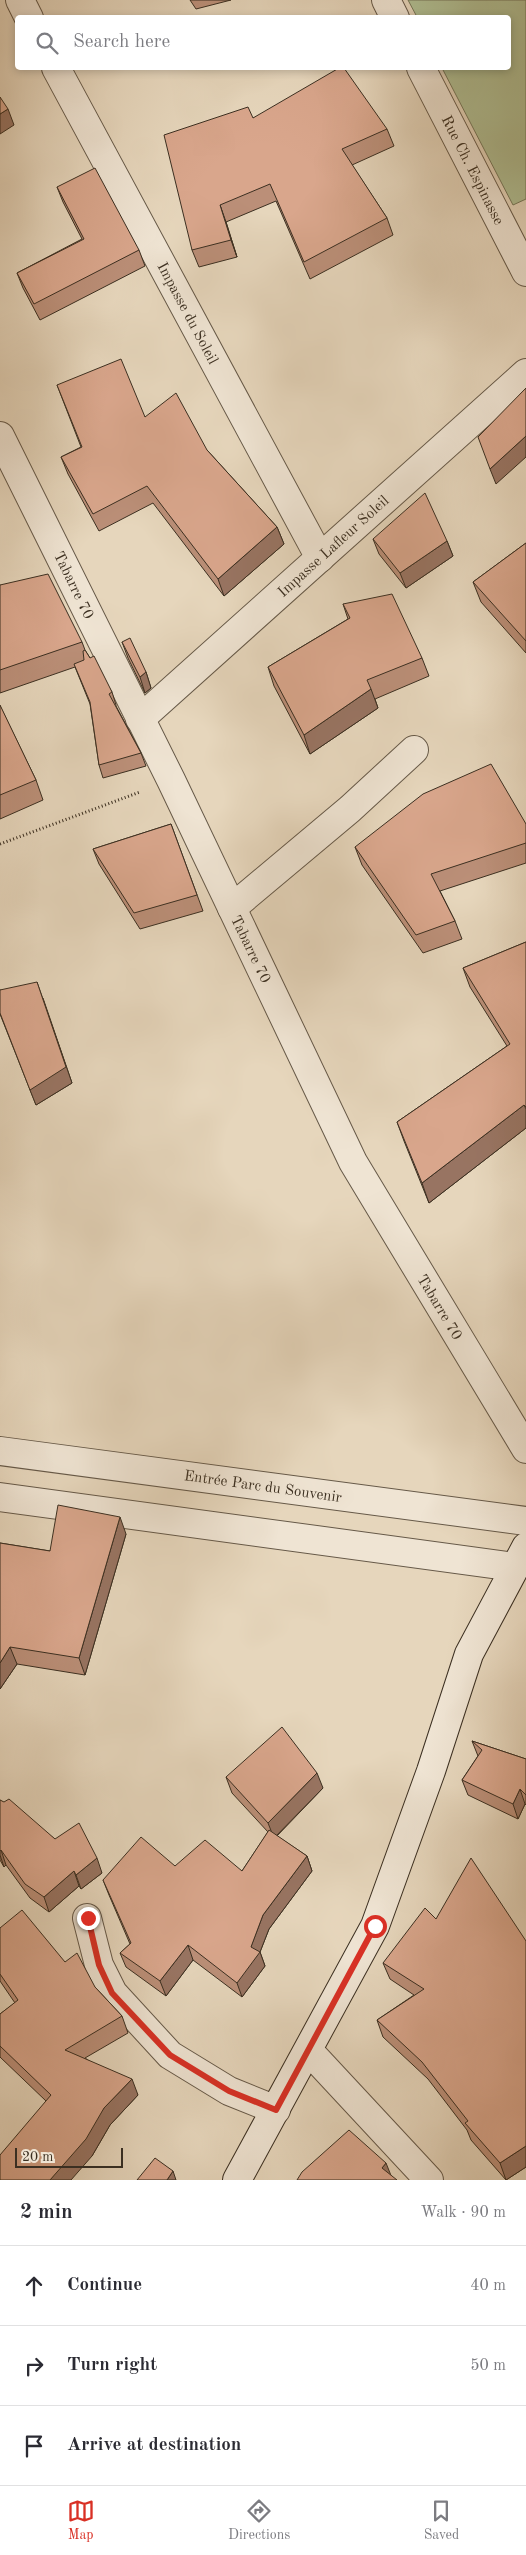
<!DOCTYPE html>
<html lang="en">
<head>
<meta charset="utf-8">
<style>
	body { margin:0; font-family:"Old Standard TT",serif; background:#f7f7f7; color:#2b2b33 }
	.scale { position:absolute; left:15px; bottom:12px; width:108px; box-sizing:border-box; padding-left:5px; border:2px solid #3b2f21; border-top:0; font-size:14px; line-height:18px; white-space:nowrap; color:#3b2f21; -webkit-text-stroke:4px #efe4d3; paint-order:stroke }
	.stop { position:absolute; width:15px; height:15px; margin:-11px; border:4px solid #d93025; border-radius:50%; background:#fff }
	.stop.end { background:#d93025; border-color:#fff; box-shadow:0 1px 5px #0008 }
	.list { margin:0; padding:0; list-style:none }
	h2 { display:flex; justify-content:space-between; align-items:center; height:65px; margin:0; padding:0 20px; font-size:21px }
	h2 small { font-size:16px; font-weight:400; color:#7c7c81 }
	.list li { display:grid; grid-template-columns:32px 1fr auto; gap:15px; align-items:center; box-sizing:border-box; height:80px; padding:0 20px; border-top:1px solid #e1e1e2 }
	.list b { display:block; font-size:19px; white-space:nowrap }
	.list em { font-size:16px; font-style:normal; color:#7c7c81 }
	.icon { flex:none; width:28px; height:28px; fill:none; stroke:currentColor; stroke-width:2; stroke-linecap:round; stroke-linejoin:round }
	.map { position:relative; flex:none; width:526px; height:2180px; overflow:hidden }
	.search { position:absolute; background:#fff; box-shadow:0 2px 8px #0003; left:15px; right:15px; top:15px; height:55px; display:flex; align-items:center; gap:12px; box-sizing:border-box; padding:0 18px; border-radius:5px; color:#7c7c81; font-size:19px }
	.sheet { height:305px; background:#fff }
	nav { display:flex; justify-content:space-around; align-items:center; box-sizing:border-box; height:70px; border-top:1px solid #e1e1e2; background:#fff; font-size:14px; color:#7c7c81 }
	nav a { display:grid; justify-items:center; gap:2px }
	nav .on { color:#d93025 }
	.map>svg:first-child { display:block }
	.green { fill:#b0bf94; stroke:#76775a }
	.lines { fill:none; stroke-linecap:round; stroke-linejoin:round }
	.street-casing { stroke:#665948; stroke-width:30 }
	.secondary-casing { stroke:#3b2f21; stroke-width:30 }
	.path { stroke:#3b2f21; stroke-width:3; stroke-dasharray:1 2.5; stroke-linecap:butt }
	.street { stroke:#efe4d3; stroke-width:28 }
	.secondary { stroke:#efe4d3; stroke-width:28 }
	.wall { fill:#bb8f78; stroke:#3b2f21 }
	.shaded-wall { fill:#987462; stroke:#3b2f21 }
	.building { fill:#d9a68c; stroke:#3b2f21 }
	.route { stroke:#d93025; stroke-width:6 }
	.labels { text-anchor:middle; stroke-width:5; stroke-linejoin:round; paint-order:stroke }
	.street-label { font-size:15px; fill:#3b2f21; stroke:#efe4d3 }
</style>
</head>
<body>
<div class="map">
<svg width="526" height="2180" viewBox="0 0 526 2180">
	<rect width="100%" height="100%" fill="#e6d6bc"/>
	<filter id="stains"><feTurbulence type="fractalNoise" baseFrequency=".004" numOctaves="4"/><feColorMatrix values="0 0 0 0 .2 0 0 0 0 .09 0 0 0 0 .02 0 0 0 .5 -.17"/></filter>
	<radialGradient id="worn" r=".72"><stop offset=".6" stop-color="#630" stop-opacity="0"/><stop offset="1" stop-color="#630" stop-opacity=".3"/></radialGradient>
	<path class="green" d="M408,0H526V199L513,205L442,68H508V18L417,17Z"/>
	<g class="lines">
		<defs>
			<g id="street">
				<path d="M20,0L29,18"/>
				<path d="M386,0L395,18"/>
				<path d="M56,68L320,558"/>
				<path d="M421,68L526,272"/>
				<path d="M0,436L171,780L353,1162L526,1449"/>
				<path d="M140,719L526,373"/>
				<path d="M232,908L350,809L414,750"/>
				<path d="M0,1451L526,1521"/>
				<path d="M0,1497L515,1567"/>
				<path d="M87,1918L99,1965L113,1993L170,2055L229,2091L276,2110"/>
				<path d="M309,2051L429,2180"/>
			</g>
			<path id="secondary" d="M237,2180L375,1926L431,1771L469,1654L526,1547"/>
		</defs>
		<use href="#street" class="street-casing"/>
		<use href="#secondary" class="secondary-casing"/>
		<path class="path" d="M0,844L140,792"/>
		<use href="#street" class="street"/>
		<use href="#secondary" class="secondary"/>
	</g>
	<g class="wall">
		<path d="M190,0H231L196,9Z"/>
		<path d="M253,118L387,129L394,146L352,165L387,218L393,235L310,279L276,201L226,222L237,257L199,267L192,250Z"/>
		<path d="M57,187L139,250L145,266L40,320L23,288L17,273L82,239L63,202Z"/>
		<path d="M57,385L145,417L207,450L277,527L284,544L224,596L153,503L99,531L68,474L61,457L81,447Z"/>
		<path d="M373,539L447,541L453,556L406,588L379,554Z"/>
		<path d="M526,543V653L481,602L473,582Z"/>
		<path d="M0,585L82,642L85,650L90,658L112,692L116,705V706L141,753L146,766L103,778L99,765L90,704L75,667L0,693Z"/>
		<path d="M343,604L422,658L429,676L375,699L378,708L310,754L274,686L268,667L348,619Z"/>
		<path d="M122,642L146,672L151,688L145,693L128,658Z"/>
		<path d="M0,706L36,780L43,800L0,819Z"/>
		<path d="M171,824L203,911L140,929L99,864L93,849Z"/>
		<path d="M526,824V863L440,891L455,921L462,939L423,953L362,865L355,847Z"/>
		<path d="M526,942V1128L429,1203L404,1141L397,1122L507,1046L470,987L463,968Z"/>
		<path d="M0,990L43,998L72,1083L36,1105L0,1014Z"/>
		<path d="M126,1534L85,1675L17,1664L0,1689V1543L50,1551Z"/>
		<path d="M472,1741L526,1759V1805L525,1804L518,1819L468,1795L462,1780L478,1756Z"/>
		<path d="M226,1777L323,1788L277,1836L307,1856L312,1871L269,1929L260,1952L265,1966L242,1997L193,1960L166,1996L126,1967L120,1953L130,1944L109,1895L103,1880L175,1866L242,1871L268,1832L232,1793Z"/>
		<path d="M0,1800L55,1839L102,1873L81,1889L79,1886L49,1912L30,1898L6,1865L4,1867L0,1860Z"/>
		<path d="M436,1919L526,1941V2167L506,2180L471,2140L467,2130L428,2079L383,2037L377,2020L414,1995L390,1979L383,1963Z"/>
		<path d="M0,1928L65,1962L95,1987L122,2016L128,2033L85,2058L138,2095L110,2125L92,2156L46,2101L0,2057V2014L15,2003L0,1981Z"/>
	</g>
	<g class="shaded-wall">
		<path d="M8,109L14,125L0,134V114Z"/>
		<path d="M220,205L226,222L237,257L231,240Z"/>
		<path d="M526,436V457L496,484L490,469Z"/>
		<path d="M277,527L284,544L224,596L218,579Z"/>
		<path d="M447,541L453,556L406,588L400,573Z"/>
		<path d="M146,672L151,688L145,693L140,677Z"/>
		<path d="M371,689L378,708L310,754L304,735Z"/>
		<path d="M37,982L72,1083L36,1105L30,1090Z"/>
		<path d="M524,1105L526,1109V1128L429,1203L422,1183Z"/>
		<path d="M120,1517L126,1534L85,1675L79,1658Z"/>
		<path d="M10,1647L17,1664L0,1689V1663Z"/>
		<path d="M317,1773L323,1788L274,1838L268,1823Z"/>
		<path d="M520,1789L525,1804L518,1819L513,1804Z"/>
		<path d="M1,1850L6,1865L4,1867L0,1855V1851Z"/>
		<path d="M307,1856L312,1871L269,1929L260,1952L265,1966L242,1997L237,1983L263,1915Z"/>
		<path d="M97,1858L102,1873L81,1889L76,1875Z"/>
		<path d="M74,1871L79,1886L49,1912L44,1897Z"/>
		<path d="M188,1945L193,1960L166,1996L160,1981Z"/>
		<path d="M132,2079L138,2095L110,2125L92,2156L71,2180H50L104,2108Z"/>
		<path d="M526,2146V2167L506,2180L500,2163Z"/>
		<path d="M386,2163L392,2178L382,2168Z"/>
		<path d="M173,2171L176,2180H167Z"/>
	</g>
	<g class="building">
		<path d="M339,68H344L387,129L342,149L387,218L304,262L270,184L220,205L231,240L192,250L164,135L248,107L253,118Z"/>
		<path d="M0,97L8,109L0,114Z"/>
		<path d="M95,168L139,250L34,304L17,273L84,239L57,187Z"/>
		<path d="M121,359L145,417L176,393L207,450L277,527L218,579L147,486L93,514L61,457L82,447L57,385Z"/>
		<path d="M526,388V436L490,469L478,437Z"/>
		<path d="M425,493L447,541L400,573L373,539Z"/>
		<path d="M526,543V641L473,582Z"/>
		<path d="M48,574L82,642L0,670V585Z"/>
		<path d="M392,594L422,658L367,680L371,689L304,735L268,667L350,618L343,604Z"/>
		<path d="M130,638L146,672L140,677L122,642Z"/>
		<path d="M85,650L90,658L94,656L112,692L109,694L141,753L99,765L90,702L74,664L84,660L83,651Z"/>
		<path d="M0,705L36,780L0,795Z"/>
		<path d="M491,764L526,824V843L431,874L455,921L416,935L355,847L423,794Z"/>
		<path d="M171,824L197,895L134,913L93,849Z"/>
		<path d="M526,942V1107L524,1105L422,1183L397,1122L510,1044L463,968Z"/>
		<path d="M37,982L66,1067L30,1090L0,1013V990Z"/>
		<path d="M58,1505L120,1517L79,1658L10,1647L0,1663V1543L50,1551Z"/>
		<path d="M282,1727L317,1773L268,1823L226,1777Z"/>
		<path d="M472,1741L526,1759V1795L520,1789L513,1804L462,1780L482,1750Z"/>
		<path d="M9,1799L55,1839L79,1823L97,1858L76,1875L74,1871L44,1897L25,1884L1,1850L0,1851V1800L4,1802Z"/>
		<path d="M269,1830L307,1856L263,1915L251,1947L260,1952L237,1983L188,1945L160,1981L120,1953L131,1943L103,1880L141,1837L175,1866L205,1840L242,1871Z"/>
		<path d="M471,1858L526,1941V2146L500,2163L465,2123L468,2121L422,2062L377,2020L424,1989L383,1963L425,1908L436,1919Z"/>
		<path d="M22,1910L65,1962L77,1953L95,1987L122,2016L65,2050L132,2079L104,2108L86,2139L50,2180H0V2155L51,2095L0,2046V2014L18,2000L0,1974V1928Z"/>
		<path d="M349,2130L386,2163L382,2168L397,2180H297L302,2172Z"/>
		<path d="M155,2158L173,2171L167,2180H137Z"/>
	</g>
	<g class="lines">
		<path class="route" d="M88,1918L99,1965L112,1993L170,2055L229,2091L276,2110L375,1926"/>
	</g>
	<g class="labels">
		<g class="street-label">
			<text transform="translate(473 170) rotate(63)" y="5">Rue Ch. Espinasse</text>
			<text transform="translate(188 313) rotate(62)" y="5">Impasse du Soleil</text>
			<text transform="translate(333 546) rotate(-42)" y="5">Impasse Lafleur Soleil</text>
			<text transform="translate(74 585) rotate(64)" y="5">Tabarre 70</text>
			<text transform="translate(251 949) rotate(64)" y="5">Tabarre 70</text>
			<text transform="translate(440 1307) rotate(59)" y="5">Tabarre 70</text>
			<text transform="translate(263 1486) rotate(8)" y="5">Entrée Parc du Souvenir</text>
		</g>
	</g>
	<rect width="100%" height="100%" filter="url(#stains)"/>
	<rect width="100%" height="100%" fill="url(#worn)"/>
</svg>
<div class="scale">20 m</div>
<div class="stop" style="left:375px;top:1926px"></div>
<div class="stop end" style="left:88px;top:1918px"></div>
<div class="search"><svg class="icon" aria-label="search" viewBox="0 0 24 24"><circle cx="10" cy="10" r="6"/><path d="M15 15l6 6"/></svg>Search here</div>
</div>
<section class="sheet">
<h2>2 min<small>Walk · 90 m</small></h2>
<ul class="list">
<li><svg class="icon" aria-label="ahead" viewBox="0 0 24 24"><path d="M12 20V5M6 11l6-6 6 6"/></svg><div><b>Continue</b></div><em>40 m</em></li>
<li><svg class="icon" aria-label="right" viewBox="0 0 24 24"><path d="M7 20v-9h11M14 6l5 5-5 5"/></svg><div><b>Turn right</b></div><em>50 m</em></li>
<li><svg class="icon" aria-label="arrive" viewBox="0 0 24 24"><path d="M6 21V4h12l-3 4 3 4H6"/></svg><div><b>Arrive at destination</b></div></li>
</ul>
</section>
<nav>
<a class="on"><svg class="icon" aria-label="map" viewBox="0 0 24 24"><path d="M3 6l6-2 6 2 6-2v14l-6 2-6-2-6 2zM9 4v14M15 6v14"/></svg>Map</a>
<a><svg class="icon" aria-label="directions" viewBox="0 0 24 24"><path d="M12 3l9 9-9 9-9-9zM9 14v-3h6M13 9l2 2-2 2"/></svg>Directions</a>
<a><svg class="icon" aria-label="saved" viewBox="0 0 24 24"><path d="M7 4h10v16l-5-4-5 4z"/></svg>Saved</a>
</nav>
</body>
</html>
